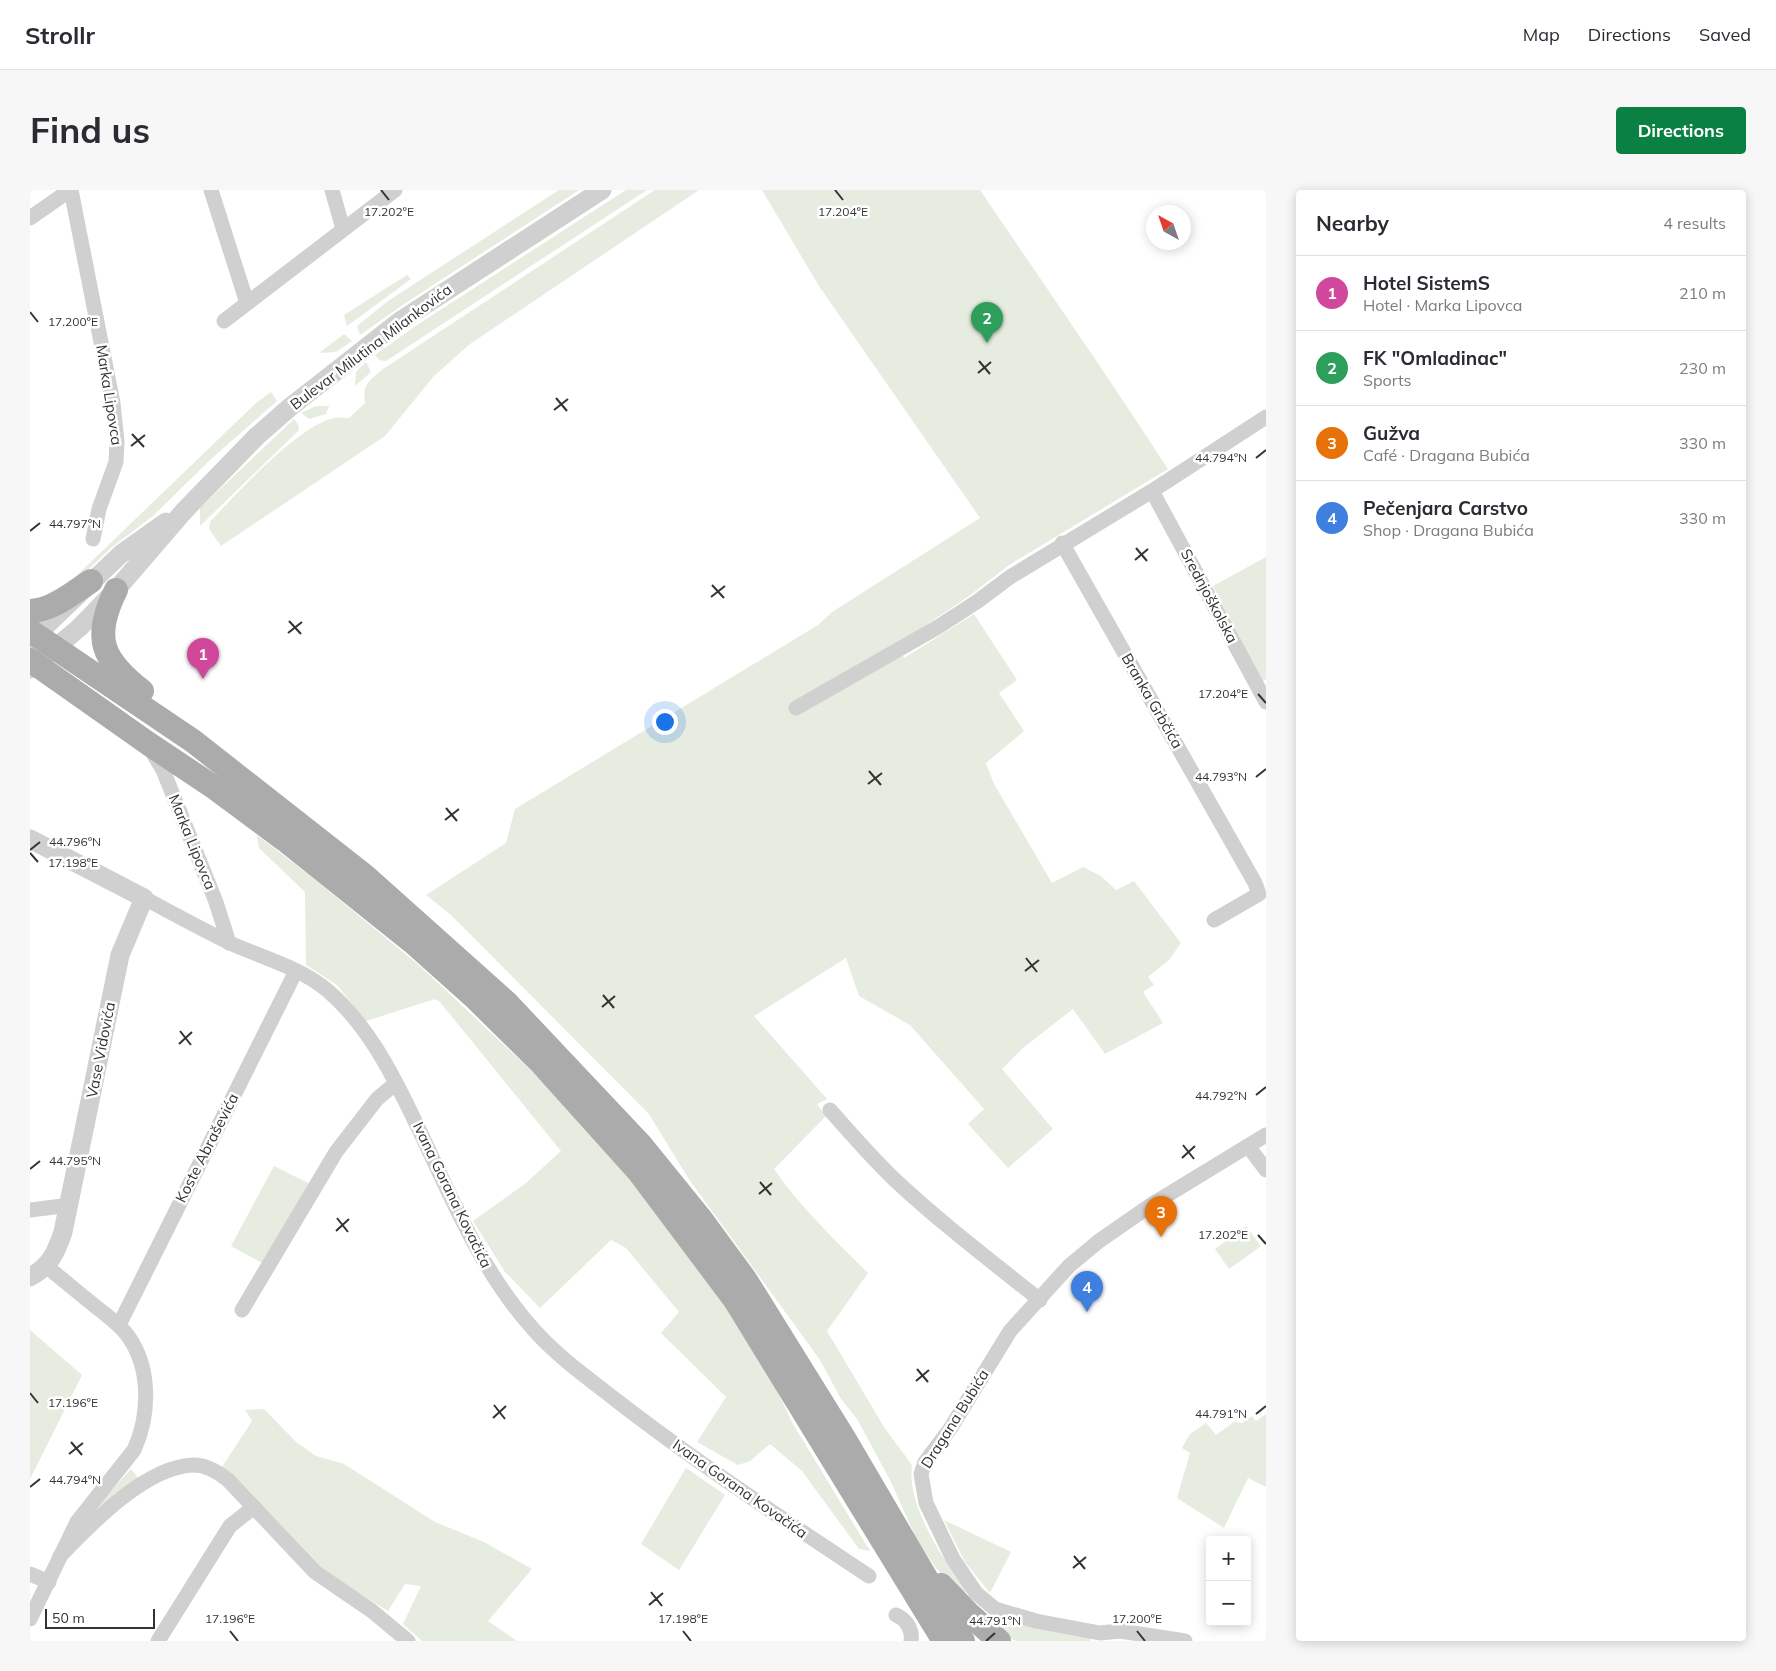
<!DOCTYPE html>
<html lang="en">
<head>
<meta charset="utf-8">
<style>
	body { margin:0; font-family:Mulish,sans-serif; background:#f7f7f7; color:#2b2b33 }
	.controls { position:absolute; right:15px; bottom:15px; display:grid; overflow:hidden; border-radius:5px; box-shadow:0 2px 12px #0003 }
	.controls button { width:45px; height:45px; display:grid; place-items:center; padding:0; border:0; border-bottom:1px solid #e1e1e2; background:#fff; color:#2b2b33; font:25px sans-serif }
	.compass { position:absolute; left:1116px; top:15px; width:45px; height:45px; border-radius:50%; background:#fff; box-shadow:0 2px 12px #0003; rotate:320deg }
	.scale { position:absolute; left:15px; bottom:12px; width:110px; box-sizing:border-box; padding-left:5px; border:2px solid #333; border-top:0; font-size:14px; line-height:18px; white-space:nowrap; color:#333; -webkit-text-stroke:4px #fff; paint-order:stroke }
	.you { position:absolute; left:634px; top:531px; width:18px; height:18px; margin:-12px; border:4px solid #fff; border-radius:50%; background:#1a73e8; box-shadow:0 0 0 8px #1a73e833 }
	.badge { display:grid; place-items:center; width:32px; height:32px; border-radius:50%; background:#0b8043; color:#fff; font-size:16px; font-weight:700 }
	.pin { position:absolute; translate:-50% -41px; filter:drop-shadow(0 1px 2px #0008) }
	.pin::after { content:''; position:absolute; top:26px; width:18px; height:15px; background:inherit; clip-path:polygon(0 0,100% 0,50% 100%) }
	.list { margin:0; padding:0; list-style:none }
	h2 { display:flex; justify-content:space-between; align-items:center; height:65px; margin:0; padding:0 20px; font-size:21px }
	h2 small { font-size:16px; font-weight:400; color:#7c7c81 }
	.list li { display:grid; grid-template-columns:32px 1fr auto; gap:15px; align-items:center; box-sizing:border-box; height:75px; padding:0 20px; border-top:1px solid #e1e1e2 }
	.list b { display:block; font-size:19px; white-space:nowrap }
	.list p { margin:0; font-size:16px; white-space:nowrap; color:#7c7c81 }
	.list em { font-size:16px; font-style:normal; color:#7c7c81 }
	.map { position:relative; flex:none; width:1236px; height:1451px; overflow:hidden; border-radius:5px }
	header { display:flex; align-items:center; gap:30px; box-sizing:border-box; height:70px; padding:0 25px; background:#fff; border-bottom:1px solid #e1e1e2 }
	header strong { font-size:24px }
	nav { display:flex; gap:28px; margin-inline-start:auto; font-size:18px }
	.intro { display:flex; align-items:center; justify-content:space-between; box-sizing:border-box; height:120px; padding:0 30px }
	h1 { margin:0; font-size:35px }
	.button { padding:12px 22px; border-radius:5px; background:#0b8043; color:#fff; font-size:18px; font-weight:700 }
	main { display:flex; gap:30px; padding:0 30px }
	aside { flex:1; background:#fff; border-radius:5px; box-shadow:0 2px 12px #0003 }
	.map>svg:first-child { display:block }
	.green { fill:#e6ecdf }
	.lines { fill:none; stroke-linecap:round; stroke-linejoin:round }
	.minor { stroke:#d0d0d0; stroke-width:15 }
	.tertiary { stroke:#d0d0d0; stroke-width:19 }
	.primary { stroke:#ababab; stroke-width:24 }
	.ticks { fill:none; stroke:#333; stroke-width:2 }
	.labels { text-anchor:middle; stroke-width:5; stroke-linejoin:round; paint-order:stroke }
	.street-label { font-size:15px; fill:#333; stroke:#fff }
	.ticks-label { font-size:12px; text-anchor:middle; fill:#333; stroke:#fff; stroke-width:5; stroke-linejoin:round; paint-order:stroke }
</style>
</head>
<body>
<header>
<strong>Strollr</strong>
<nav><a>Map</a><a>Directions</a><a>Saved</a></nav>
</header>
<div class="intro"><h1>Find us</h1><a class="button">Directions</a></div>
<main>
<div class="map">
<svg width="1236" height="1451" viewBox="0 0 1236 1451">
	<rect width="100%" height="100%" fill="#fff"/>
	<g class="green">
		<path d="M529,0H549L374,114L330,145L327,136L358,111Z"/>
		<path d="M596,0H617L356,171L349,170L345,165L387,135Z"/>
		<path d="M625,0H669L440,154L404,186L355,246L191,356L179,339L180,332C205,305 269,235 304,228C309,227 314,228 319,228L335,213C332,194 339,191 353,179Z"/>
		<path d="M732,0H950C1013,93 1077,185 1138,279L979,375L939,406L868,454L874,468L944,424L987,490L969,503L994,541L956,573L964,594L1022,693L1053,677L1071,686L1086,700L1104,691L1151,753L1139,770L1118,787L1124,795L1113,802L1133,833L1075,864L1043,819L993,858L972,879L1023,939L978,978L938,934L954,919L880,835L829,806L816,768L724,826L797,909L787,914L796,926L744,979C770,1017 805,1050 838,1083L797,1141L854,1237L882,1275C876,1315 913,1369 936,1401L931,1405L906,1378L888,1352L860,1290L827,1229L811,1209L790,1170L658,988L619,924L421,725L396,705L476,653L485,619L788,435L802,422L950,328L789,96Z"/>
		<path d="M377,85L381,89L317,136L314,125Z"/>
		<path d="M314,144L322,151L306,162L289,163Z"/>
		<path d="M336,172L341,182L325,196L326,182Z"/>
		<path d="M241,202L247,211L180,270L123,326L82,357L46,391L16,407L18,403L40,392L226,213Z"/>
		<path d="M286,216H299L296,224L279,229L271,223Z"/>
		<path d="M264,229L268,234L269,240L170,336V318Z"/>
		<path d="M1236,367V489L1231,492L1183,396Z"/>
		<path d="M227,645L283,688L390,776L561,937L726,1157L763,1234L840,1361L829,1359L772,1281L740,1254L720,1271L708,1275L667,1252L696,1207L631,1143L649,1122L596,1058L581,1050L510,1118L475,1082L443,1031L496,993L531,961L410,812L405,809L336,831L307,795L276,775L275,702L229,658Z"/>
		<path d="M244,976L280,994L234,1074L201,1056Z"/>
		<path d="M1216,1036L1231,1056L1199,1079L1185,1059Z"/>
		<path d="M0,1140L52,1185L0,1289Z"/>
		<path d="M234,1219L266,1252L286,1266L314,1274L405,1332L454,1352L502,1379L458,1431L487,1451H392L373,1434L391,1396L375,1394L358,1421L301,1386L278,1367L192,1277L222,1231L215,1220Z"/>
		<path d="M1236,1224V1297L1218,1288L1194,1338L1147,1308L1160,1263L1152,1258L1160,1244L1176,1233L1186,1245L1204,1232L1212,1233L1222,1226L1226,1231Z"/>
		<path d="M656,1278L695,1305L649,1380L611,1354Z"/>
		<path d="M101,1279L110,1290L60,1324Z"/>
		<path d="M914,1330L981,1362L960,1403L935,1372Z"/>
		<path d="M952,1420L959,1428L1061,1447L1060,1451H986L975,1446L947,1424Z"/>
	</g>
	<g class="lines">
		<g class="minor">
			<path d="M41,0L83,213L87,252L86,272L69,319L63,349"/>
			<path d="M181,0L217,113"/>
			<path d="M302,0L313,39"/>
			<path d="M0,28L40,0"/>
			<path d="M194,131L365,0"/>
			<path d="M1122,301L1236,512"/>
			<path d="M1032,353L1225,693L1229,704L1184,730"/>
			<path d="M766,518L908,437L948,411L980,387L1122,301L1236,227"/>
			<path d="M121,560L133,580L186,712L199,753"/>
			<path d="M114,708C142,723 171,739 200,753C233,768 269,777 297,800C336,833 361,881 383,927C419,1001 448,1078 504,1140C528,1167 558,1188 586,1210C667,1273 753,1329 839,1386"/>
			<path d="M800,920C821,944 842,968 865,990C911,1033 961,1071 1010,1110"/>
			<path d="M1218,956L1236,980"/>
			<path d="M0,1020L40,1015"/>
			<path d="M212,1120L306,962L347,909L366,893"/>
			<path d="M89,1135L266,781"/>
			<path d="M30,1366C61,1334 116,1276 164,1275C177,1275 188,1282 198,1290L285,1382L342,1421L378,1451"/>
			<path d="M0,1384L19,1392"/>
			<path d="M866,1425C876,1429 883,1440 881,1451"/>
			<path d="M0,1429L47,1332L104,1260C120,1225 121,1178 98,1146C91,1136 80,1128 70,1120C52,1106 35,1091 17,1077"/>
			<path d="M128,1451L193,1347L200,1336L224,1317"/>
			<path d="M1155,1451L1090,1441L1070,1443L1006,1431L965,1419L946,1403L923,1369L896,1313L891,1284L895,1272L920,1239L980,1141L1039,1076L1069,1051L1121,1015L1236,945"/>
		</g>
		<g class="tertiary">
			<path d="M0,451L91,364L136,332"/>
			<path d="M0,479L49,438L86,400L154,321L227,246L259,218L370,131L572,0"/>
			<path d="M0,649L114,708L90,765L33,1042C26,1063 20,1076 0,1087"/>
		</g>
		<g class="primary">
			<path d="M86,400C62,448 72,470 112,501"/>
			<path d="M0,421C24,420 42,403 61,391"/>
			<path d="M0,441L163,551L335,686L477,813L611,955L671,1029L715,1089L814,1248L933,1451"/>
			<path d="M0,470L119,554L185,598L255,650L386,755L443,806L511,873L609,982L705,1110L914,1451"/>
			<path d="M911,1395L939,1424L969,1451"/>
		</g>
	</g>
	<path class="ticks" d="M351,0L359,10M805,0L813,10M0,122L8,132M949,171L960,184M948,183L961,172M526,208L537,221M524,220L538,209M102,244L114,257M101,256L115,245M1226,268L1236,260M0,341L10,333M1106,358L1117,371M1105,370L1118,359M682,395L694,408M681,407L695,396M259,431L271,444M258,443L272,432M1228,504L1236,513M839,581L851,595M1226,587L1236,579M838,594L852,583M416,618L427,631M415,630L429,619M0,660L10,652M0,663L8,672M996,768L1007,782M995,781L1009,770M573,805L584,818M572,817L585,806M150,841L161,855M149,854L162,842M1226,905L1236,897M1153,955L1164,969M1152,968L1165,956M0,979L10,971M730,992L741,1005M729,1004L742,993M307,1028L318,1042M306,1041L319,1029M1228,1045L1236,1054M887,1179L898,1192M886,1191L899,1180M0,1203L8,1213M464,1215L475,1229M1226,1224L1236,1216M463,1228L476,1216M41,1252L52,1265M39,1264L53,1253M0,1297L10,1289M1044,1366L1055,1379M1043,1378L1056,1367M621,1402L632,1416M619,1415L633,1403M200,1441L208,1451M653,1441L661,1451M1107,1441L1115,1451M956,1451L965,1443"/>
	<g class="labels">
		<g class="street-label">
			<text transform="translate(341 157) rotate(-37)" y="5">Bulevar Milutina Milankovića</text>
			<text transform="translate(79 205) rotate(81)" y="5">Marka Lipovca</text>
			<text transform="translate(1179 406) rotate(62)" y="5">Srednjoškolska</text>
			<text transform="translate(1122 511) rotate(60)" y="5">Branka Grbčića</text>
			<text transform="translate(162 652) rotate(68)" y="5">Marka Lipovca</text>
			<text transform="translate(71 860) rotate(-79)" y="5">Vase Vidovića</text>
			<text transform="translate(177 958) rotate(-63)" y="5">Koste Abraševića</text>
			<text transform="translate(422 1005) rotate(64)" y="5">Ivana Gorana Kovačića</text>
			<text transform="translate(925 1229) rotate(-58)" y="5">Dragana Bubića</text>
			<text transform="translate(710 1299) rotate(35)" y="5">Ivana Gorana Kovačića</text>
		</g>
	</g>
	<g class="ticks-label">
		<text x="359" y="26">17.202°E</text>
		<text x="813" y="26">17.204°E</text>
		<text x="43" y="136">17.200°E</text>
		<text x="1191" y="272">44.794°N</text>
		<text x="45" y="338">44.797°N</text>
		<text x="1193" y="508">17.204°E</text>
		<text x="1191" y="591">44.793°N</text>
		<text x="45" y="656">44.796°N</text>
		<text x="43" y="677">17.198°E</text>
		<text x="1191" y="910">44.792°N</text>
		<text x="45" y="975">44.795°N</text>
		<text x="1193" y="1049">17.202°E</text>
		<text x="43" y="1217">17.196°E</text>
		<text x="1191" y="1228">44.791°N</text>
		<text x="45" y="1294">44.794°N</text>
		<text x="200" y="1433">17.196°E</text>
		<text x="653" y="1433">17.198°E</text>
		<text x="1107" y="1433">17.200°E</text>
		<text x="965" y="1435">44.791°N</text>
	</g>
</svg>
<div class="controls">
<button>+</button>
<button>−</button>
</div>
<svg class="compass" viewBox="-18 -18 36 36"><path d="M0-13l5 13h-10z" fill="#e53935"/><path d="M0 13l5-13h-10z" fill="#7c7c81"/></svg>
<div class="scale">50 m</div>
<div class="you"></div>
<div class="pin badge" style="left:173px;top:489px;background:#d1479c">1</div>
<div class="pin badge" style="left:957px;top:153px;background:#2e9e5b">2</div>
<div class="pin badge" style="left:1131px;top:1047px;background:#e8710a">3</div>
<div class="pin badge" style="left:1057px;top:1122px;background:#3f7fe0">4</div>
</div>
<aside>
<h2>Nearby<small>4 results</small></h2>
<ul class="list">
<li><span class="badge" style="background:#d1479c">1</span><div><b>Hotel SistemS</b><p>Hotel · Marka Lipovca</p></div><em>210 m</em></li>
<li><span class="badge" style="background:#2e9e5b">2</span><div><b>FK &quot;Omladinac&quot;</b><p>Sports</p></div><em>230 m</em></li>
<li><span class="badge" style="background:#e8710a">3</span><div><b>Gužva</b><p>Café · Dragana Bubića</p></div><em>330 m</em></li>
<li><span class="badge" style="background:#3f7fe0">4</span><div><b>Pečenjara Carstvo</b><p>Shop · Dragana Bubića</p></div><em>330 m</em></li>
</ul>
</aside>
</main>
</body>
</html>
